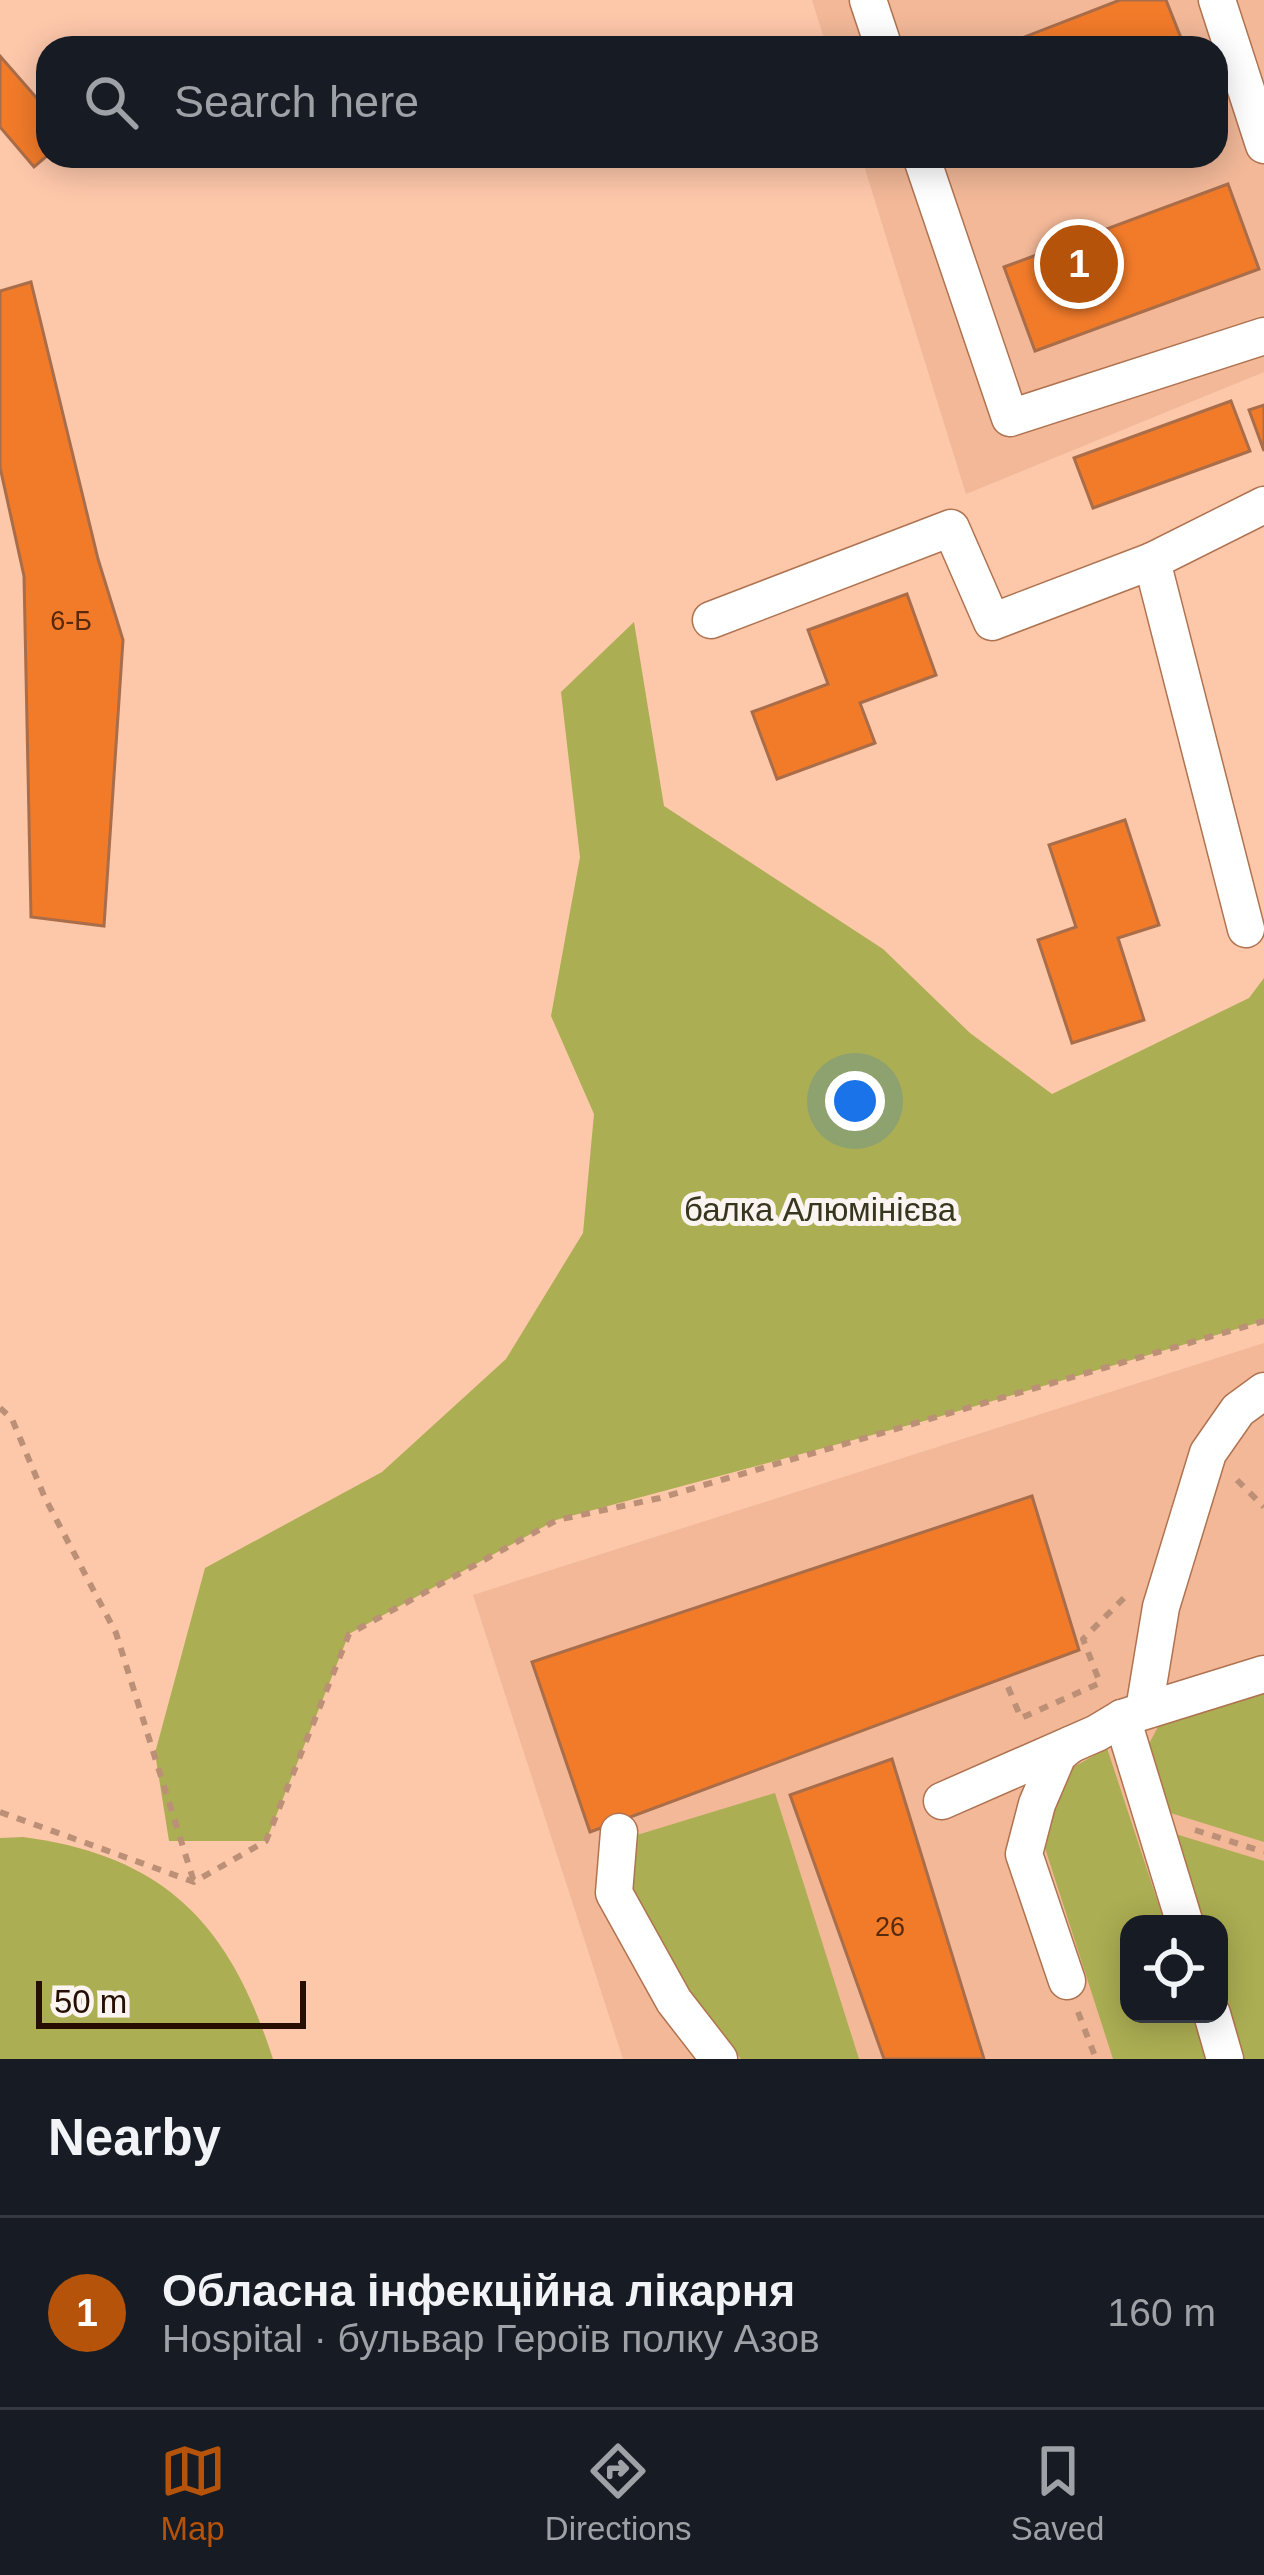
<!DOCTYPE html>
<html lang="en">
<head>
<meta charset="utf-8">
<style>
	body { margin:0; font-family:Helvetica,sans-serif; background:#242831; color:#f1f3f6 }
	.controls { position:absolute; right:36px; bottom:36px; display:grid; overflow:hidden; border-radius:24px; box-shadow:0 6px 30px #0003 }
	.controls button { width:108px; height:108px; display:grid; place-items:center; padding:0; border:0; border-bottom:3px solid #363941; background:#171b24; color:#f1f3f6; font:60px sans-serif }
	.scale { position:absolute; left:36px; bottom:30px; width:270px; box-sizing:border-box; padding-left:12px; border:6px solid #260e02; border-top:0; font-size:33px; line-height:42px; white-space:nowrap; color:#260e02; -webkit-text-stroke:9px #fbf4f0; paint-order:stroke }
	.you { position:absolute; left:855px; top:1101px; width:42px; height:42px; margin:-30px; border:9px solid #fff; border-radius:50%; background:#1a73e8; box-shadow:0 0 0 18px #1a73e833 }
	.badge { display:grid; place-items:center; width:78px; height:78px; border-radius:50%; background:#b45309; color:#fff; font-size:39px; font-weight:700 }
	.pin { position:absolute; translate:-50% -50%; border:6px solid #fff; box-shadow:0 3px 12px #0006 }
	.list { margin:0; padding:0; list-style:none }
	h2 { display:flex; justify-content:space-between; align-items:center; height:156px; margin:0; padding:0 48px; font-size:51px }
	h2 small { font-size:39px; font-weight:400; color:#9ea1a6 }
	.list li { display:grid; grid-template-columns:78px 1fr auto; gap:36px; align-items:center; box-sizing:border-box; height:192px; padding:0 48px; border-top:3px solid #363941 }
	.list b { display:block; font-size:45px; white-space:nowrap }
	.list p { margin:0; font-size:39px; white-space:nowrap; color:#9ea1a6 }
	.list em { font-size:39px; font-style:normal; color:#9ea1a6 }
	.icon { flex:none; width:66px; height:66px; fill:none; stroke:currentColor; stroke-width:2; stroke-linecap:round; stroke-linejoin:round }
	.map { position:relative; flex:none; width:1264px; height:2059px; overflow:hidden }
	.search { position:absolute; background:#171b24; box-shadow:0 6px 30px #0003; left:36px; right:36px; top:36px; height:132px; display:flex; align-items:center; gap:30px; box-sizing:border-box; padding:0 42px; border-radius:36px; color:#9ea1a6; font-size:45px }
	.sheet { height:348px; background:#171b24 }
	nav { display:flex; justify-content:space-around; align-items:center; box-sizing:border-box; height:168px; border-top:3px solid #363941; background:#171b24; font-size:33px; color:#9ea1a6 }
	nav a { display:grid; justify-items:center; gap:6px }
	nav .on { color:#b45309 }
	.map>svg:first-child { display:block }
	.built { fill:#f2b898; fill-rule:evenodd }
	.green { fill:#acae53 }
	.building { fill:#f27b2a; stroke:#a96d4a; stroke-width:3 }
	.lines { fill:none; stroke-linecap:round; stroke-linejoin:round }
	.minor-casing { stroke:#b07350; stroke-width:39 }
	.path { stroke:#bc8f77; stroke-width:6; stroke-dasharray:9 9; stroke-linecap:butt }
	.minor { stroke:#fff; stroke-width:36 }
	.labels { text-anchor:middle; stroke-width:10; stroke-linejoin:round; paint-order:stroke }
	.number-label { font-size:27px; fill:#59290c }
	.park-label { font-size:33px; fill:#36371e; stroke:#fbf4f0 }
</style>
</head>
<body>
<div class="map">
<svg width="1264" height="2059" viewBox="0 0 1264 2059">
	<rect width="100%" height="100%" fill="#fdc7aa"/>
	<g class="built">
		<path d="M812,0H1264V372L966,494L861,156H1216V48H827Z"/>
		<path d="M1264,1343V2059H623L473,1595ZM1129,1924H1219V2014H1129Z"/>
	</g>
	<g class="green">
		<path d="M634,622L664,806L883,949L970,1033L1052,1094L1249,998L1264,978V1321L928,1420L556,1520L349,1634L266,1841H169L155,1753L205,1568L382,1472L506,1359L583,1233L594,1114L551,1016L580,857L561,692Z"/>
		<path d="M1264,1693V1842L1161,1810L1144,1753L1159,1725Z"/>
		<path d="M1107,1748L1165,1924H1129V2014H1195L1210,2059H1113L1044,1845L1058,1776Z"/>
		<path d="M775,1793L859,2059H741L694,2004L625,1887L637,1835Z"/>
		<path d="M1169,1832L1264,1861V2059H1235L1219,2004V1924H1196Z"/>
		<path d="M23,1837C167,1856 230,1926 273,2059H0V1838Z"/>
	</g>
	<g class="building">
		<path d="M1120,0H1166L1185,48H996Z"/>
		<path d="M0,56L48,111V155L34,167L0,127Z"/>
		<path d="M1228,184L1259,269L1035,351L1004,267Z"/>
		<path d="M31,282L98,559L123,640L104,926L31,917L24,576L0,467V291Z"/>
		<path d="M1231,401L1250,451L1093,508L1074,458Z"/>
		<path d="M1264,405V451L1249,410Z"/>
		<path d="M907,594L936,675L860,703L875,743L777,779L752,712L828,684L808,630Z"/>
		<path d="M1125,820L1159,925L1118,938L1144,1020L1072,1043L1038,940L1076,927L1049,845Z"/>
		<path d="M1032,1496L1079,1650L590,1832L532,1662Z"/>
		<path d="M892,1759L984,2059H884L790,1795Z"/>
	</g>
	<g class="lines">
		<defs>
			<g id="minor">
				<path d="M868,0L884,48"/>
				<path d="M1217,0L1264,145"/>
				<path d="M921,156L1010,418L1264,336"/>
				<path d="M711,620L951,528L992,622L1152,561"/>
				<path d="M1246,929L1152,561L1264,505"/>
				<path d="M1144,1710L1161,1607L1208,1453L1238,1410L1264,1391"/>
				<path d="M1122,1718L1185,1924"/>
				<path d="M942,1801L1097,1733L1122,1718L1264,1674"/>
				<path d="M619,1832L614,1893L674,2001L719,2059"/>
				<path d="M1067,1981L1024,1854L1037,1804L1058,1755L1070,1745"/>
				<path d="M1212,2014L1225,2059"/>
			</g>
		</defs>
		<use href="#minor" class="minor-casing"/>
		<g class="path">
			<path d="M0,1408L12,1419L45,1498L116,1633L194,1882"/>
			<path d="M1237,1480L1264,1507"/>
			<path d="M1008,1687L1021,1718L1100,1683L1083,1639L1128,1594"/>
			<path d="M0,1812L194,1882L266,1841L349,1634L557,1520L660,1498L1264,1321"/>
			<path d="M1195,1830L1264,1852"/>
			<path d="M1078,2012L1096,2059"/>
		</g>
		<use href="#minor" class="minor"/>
	</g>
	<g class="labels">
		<g class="number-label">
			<text x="71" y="630">6-Б</text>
			<text x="890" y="1936">26</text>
		</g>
		<g class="park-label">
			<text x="820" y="1221">балка Алюмінієва</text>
		</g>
	</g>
</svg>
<div class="controls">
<button><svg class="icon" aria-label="locate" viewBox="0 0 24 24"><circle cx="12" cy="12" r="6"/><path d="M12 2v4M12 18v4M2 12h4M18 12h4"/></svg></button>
</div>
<div class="scale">50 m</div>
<div class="you"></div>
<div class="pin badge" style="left:1079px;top:264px">1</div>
<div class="search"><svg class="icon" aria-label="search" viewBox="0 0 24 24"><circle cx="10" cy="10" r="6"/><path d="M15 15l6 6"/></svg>Search here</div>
</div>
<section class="sheet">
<h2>Nearby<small></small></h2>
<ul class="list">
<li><span class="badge">1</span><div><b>Обласна інфекційна лікарня</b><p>Hospital · бульвар Героїв полку Азов</p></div><em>160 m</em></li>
</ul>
</section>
<nav>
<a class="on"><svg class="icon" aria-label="map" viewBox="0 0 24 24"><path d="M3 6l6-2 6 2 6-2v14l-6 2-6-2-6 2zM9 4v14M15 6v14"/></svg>Map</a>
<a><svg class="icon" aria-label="directions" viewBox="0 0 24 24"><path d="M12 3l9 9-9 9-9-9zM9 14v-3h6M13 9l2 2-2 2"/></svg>Directions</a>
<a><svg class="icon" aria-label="saved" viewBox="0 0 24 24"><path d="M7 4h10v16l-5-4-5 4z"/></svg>Saved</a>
</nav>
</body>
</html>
